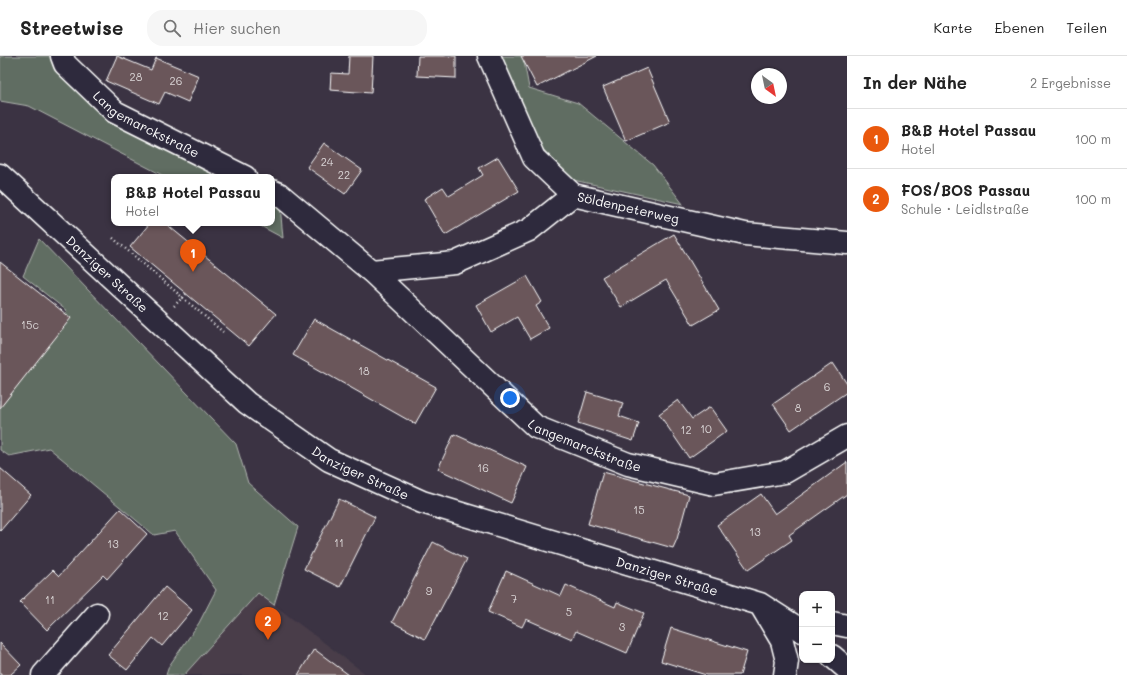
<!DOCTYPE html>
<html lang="de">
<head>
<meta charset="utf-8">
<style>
	body { margin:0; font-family:Mali,sans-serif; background:#f6f6f6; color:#222 }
	.controls { position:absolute; right:12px; bottom:12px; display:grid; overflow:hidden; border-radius:8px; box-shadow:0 1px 3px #0004 }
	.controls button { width:36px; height:36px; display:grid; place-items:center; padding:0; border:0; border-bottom:1px solid #e0e0e0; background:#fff; color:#222; font:20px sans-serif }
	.compass { position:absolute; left:751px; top:12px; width:36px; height:36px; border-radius:50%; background:#fff; box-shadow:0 1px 3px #0004; rotate:147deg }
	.you { position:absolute; left:510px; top:342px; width:14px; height:14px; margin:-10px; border:3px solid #fff; border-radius:50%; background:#1a73e8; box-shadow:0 0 0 6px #1a73e833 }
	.badge { display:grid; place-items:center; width:26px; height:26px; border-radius:50%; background:#ea580c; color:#fff; font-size:13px; font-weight:700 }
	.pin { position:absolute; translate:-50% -33px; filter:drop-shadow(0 1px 2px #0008) }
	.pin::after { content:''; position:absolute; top:21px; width:14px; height:12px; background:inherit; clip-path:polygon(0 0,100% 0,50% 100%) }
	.popup { position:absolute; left:111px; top:118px; width:164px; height:52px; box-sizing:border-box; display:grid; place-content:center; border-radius:8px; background:#fff; filter:drop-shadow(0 1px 3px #0005); font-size:13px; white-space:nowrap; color:#767676 }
	.popup b { font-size:15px; color:#222 }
	.popup::after { content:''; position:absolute; left:50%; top:100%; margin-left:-8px; border:8px solid transparent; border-top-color:#fff }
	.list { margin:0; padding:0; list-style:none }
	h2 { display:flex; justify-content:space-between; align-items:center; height:52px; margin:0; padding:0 16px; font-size:17px }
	h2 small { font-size:13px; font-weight:400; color:#767676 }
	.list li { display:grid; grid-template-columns:26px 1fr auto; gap:12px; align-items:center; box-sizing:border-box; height:60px; padding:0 16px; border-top:1px solid #e0e0e0 }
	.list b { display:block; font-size:15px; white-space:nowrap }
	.list p { margin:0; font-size:13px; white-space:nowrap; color:#767676 }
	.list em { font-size:13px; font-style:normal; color:#767676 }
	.icon { flex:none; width:22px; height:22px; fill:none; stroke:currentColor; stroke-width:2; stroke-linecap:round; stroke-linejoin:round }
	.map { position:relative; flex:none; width:847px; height:619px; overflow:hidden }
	header { display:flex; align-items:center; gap:24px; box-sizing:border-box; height:56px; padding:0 20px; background:#fff; border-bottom:1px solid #e0e0e0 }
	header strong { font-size:19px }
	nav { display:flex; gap:22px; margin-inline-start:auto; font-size:14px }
	.search { width:280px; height:36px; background:#f6f6f6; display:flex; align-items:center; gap:10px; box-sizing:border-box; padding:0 14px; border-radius:16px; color:#767676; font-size:15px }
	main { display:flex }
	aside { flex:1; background:#fff }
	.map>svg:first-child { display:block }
	.built { fill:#493e4a }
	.green { fill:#616d62; stroke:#b0b6b0 }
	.building { fill:#6b565a; stroke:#fff }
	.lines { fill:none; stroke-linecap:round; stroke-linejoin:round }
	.minor-casing { stroke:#fff; stroke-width:25 }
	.path { stroke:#fff; stroke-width:2.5; stroke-dasharray:1 3; stroke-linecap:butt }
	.minor { stroke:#2f2a3d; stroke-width:22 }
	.labels { text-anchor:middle; stroke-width:3; stroke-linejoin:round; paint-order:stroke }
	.number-label { font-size:11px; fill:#dad5d6 }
	.street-label { font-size:13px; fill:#fff; stroke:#2f2a3d }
</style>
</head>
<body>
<header>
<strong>Streetwise</strong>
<div class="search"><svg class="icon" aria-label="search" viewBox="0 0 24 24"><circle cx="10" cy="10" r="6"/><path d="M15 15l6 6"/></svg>Hier suchen</div>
<nav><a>Karte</a><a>Ebenen</a><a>Teilen</a></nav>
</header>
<main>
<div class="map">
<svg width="847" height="619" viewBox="0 0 847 619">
	<rect width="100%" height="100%" fill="#3b3343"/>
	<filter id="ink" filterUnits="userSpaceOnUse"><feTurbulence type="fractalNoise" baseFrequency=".025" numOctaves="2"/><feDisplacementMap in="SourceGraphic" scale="8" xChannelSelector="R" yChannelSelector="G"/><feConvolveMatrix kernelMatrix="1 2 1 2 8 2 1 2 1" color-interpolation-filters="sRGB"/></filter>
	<g filter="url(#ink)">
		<path class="built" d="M258,537L367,619H184Z"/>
		<g class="green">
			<path d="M0,0H58L115,56L245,121H166L29,50L0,45Z"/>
			<path d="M496,0H523L529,32L578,47L653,109L683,148L573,124L539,89Z"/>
			<path d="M272,135L279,138L283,182L255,167H272Z"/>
			<path d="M39,183L236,388L248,427L298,471L274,549L258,537L184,619H166L169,610L199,567L216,534L175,475L154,479L49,392L9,400L0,394V344L29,315L67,255L23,220Z"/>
		</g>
		<g class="building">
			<path d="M117,0L151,14L156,2L199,20L188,46L165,36L159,48L106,25Z"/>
			<path d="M349,0H373L371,37L330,34L331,17L348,18Z"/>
			<path d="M418,0H456V22L417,20Z"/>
			<path d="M521,0H597L537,31Z"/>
			<path d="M647,12L670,66L626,85L603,31Z"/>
			<path d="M324,87L362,114L345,138L307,111Z"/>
			<path d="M498,101L519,135L445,179L424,143L443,131L449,140L483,119L479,112Z"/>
			<path d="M150,167H165L276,258L249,290L130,191Z"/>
			<path d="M674,178L719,254L693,269L666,224L621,251L602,221Z"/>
			<path d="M0,206L71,262L0,352Z"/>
			<path d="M527,220L542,246L536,250L549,272L530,283L517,261L491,276L476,249Z"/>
			<path d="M314,263L436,331L415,368L293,299Z"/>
			<path d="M833,307L847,328V336L791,374L773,348Z"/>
			<path d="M587,336L623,347L619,360L639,367L633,385L578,367Z"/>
			<path d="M678,344L692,363L710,351L727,375L689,402L659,358Z"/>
			<path d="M454,378L527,411L511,447L438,413Z"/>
			<path d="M847,406V438L789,479L792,484L748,514L717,469L761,438L775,458Z"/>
			<path d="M0,412L31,439L0,475Z"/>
			<path d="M603,416L689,439L677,483L673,492L588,468Z"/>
			<path d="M339,443L375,461L340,531L304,513Z"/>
			<path d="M120,453L147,478L107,523L103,519L47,574L20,546L53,514L59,520Z"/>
			<path d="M433,486L467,503L425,583L392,566Z"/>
			<path d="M506,515L561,540L566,529L615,551L617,546L644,557L627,597L576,575L572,583L526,563L522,571L488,556Z"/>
			<path d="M165,531L192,554L162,590L153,582L127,614L108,599Z"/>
			<path d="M671,572L747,596L740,619H706L661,605Z"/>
			<path d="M0,587L21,609L10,619H0Z"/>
			<path d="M314,593L349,619H298Z"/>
		</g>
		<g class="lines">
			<defs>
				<g id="minor">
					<path id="s1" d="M62,0L65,8L115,56L245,121"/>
					<path id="s2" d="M489,0L534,102L573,139L745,178L847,187"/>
					<path id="s3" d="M0,119L247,347L329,404L422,446L760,548L802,575"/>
					<path id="s4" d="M272,135L279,138L371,215L536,371L628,408L714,428L785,416L847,380"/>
					<path d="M371,215L455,207L529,174L573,139"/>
					<path d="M763,553L782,585L787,605L785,619"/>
					<path d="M832,567L847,570"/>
					<path d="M832,600L847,613"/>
					<path d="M43,619L97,558"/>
				</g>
			</defs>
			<use href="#minor" class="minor-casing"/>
			<g class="path">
				<path d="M113,182L223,276"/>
				<path d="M174,250L186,238"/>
			</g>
			<use href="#minor" class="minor"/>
		</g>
	</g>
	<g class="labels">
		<g class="number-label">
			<text x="136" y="25">28</text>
			<text x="176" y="29">26</text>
			<text x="327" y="110">24</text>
			<text x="344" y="123">22</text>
			<text x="30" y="273">15c</text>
			<text x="364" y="319">18</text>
			<text x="827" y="335">6</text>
			<text x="798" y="356">8</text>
			<text x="706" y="377">10</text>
			<text x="686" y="378">12</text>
			<text x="483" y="416">16</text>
			<text x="639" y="458">15</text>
			<text x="755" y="480">13</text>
			<text x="339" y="491">11</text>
			<text x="113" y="492">13</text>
			<text x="429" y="539">9</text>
			<text x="514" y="547">7</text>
			<text x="50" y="548">11</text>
			<text x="569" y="560">5</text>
			<text x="163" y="564">12</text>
			<text x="622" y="575">3</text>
		</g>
		<g class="street-label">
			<text dy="5" stroke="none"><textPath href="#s1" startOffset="111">Langemarckstraße</textPath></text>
			<text dy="5" stroke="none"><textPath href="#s2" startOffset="222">Söldenpeterweg</textPath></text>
			<text dy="5" stroke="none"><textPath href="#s3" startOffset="146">Danziger Straße</textPath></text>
			<text dy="5" stroke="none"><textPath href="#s4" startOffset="407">Langemarckstraße</textPath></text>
			<text dy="5" stroke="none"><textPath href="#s3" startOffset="470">Danziger Straße</textPath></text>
			<text dy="5" stroke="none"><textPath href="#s3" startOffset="794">Danziger Straße</textPath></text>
		</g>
	</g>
</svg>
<div class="controls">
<button>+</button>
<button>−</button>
</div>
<svg class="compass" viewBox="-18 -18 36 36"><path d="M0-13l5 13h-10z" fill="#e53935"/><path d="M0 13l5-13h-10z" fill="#767676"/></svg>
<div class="you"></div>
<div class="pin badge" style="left:193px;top:216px">1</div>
<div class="popup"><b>B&amp;B Hotel Passau</b>Hotel</div>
<div class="pin badge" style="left:268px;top:584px">2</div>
</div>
<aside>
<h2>In der Nähe<small>2 Ergebnisse</small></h2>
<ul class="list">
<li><span class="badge">1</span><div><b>B&amp;B Hotel Passau</b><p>Hotel</p></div><em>100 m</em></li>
<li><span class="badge">2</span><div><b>FOS/BOS Passau</b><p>Schule · Leidlstraße</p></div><em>100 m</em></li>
</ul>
</aside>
</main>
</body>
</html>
